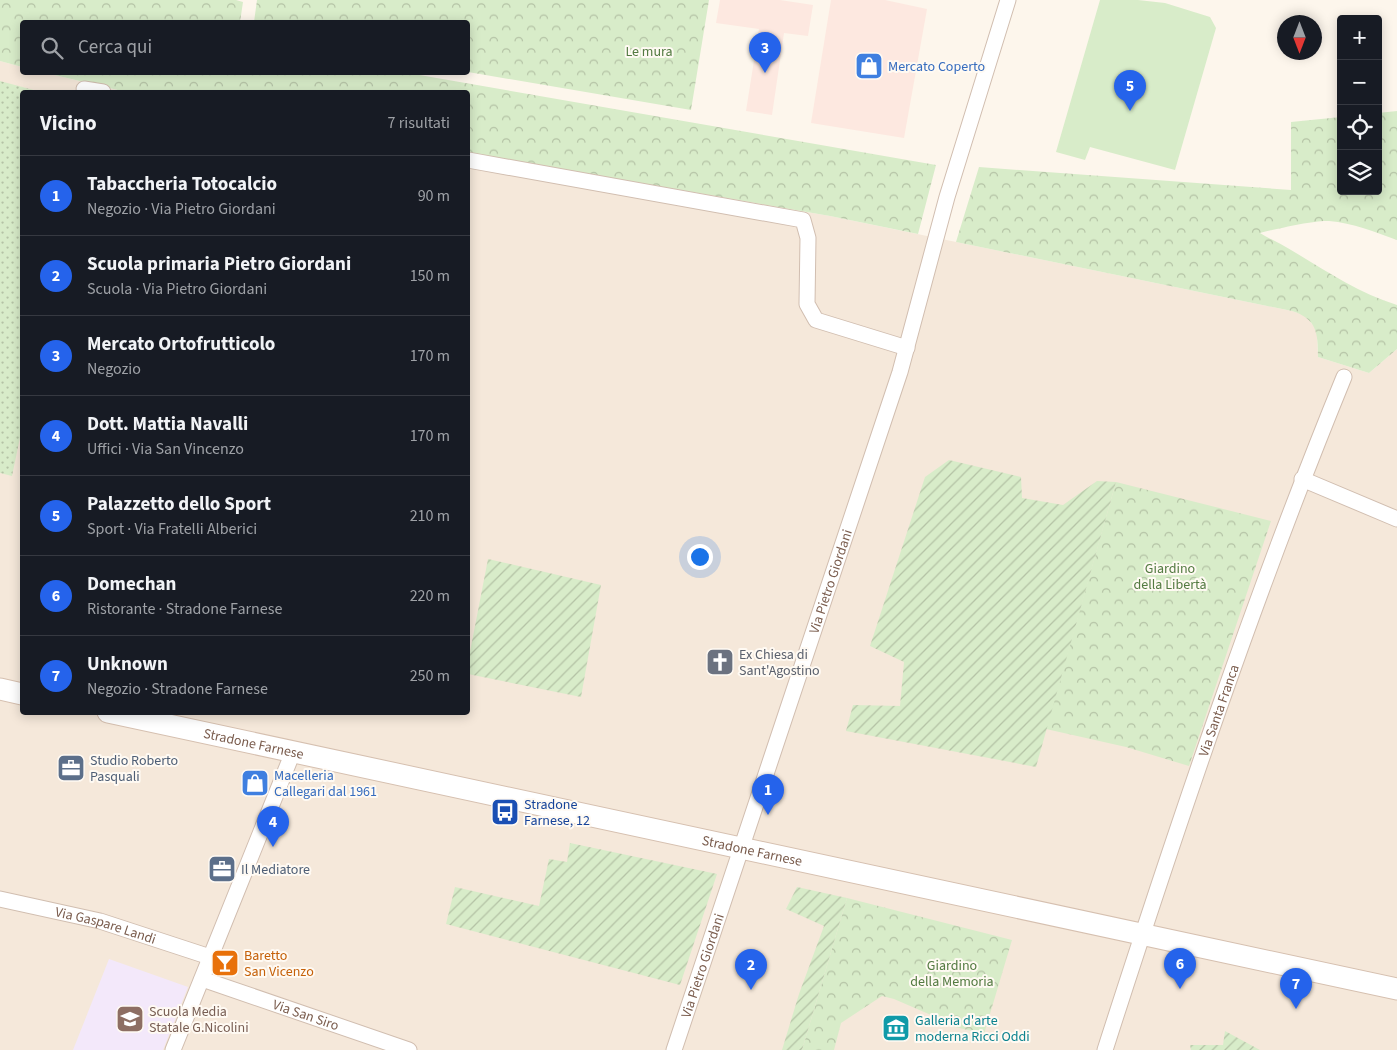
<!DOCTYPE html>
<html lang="it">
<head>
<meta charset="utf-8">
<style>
	body { margin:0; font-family:"Source Sans 3",sans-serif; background:#242831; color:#f1f3f6 }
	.controls { position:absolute; right:15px; top:15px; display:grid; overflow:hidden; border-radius:5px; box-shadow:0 2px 12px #0003 }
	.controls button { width:45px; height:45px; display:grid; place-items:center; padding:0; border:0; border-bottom:1px solid #363941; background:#171b24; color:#f1f3f6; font:25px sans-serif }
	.compass { position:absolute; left:1277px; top:15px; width:45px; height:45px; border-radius:50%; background:#171b24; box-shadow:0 2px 12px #0003; rotate:180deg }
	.you { position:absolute; left:699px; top:556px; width:18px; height:18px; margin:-12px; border:4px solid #fff; border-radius:50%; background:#1a73e8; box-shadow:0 0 0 8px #1a73e833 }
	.badge { display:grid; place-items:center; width:32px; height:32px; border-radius:50%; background:#2563eb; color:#fff; font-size:16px; font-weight:700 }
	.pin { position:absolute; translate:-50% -41px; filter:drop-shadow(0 1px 2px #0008) }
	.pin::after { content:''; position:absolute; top:26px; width:18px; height:15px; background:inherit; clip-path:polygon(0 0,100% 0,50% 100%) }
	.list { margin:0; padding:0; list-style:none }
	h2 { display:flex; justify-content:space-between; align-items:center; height:65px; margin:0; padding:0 20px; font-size:21px }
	h2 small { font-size:16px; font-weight:400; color:#9ea1a6 }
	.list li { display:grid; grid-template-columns:32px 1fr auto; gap:15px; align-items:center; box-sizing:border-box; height:80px; padding:0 20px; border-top:1px solid #363941 }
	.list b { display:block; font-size:19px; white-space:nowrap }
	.list p { margin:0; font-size:16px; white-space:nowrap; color:#9ea1a6 }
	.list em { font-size:16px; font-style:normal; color:#9ea1a6 }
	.icon { flex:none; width:28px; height:28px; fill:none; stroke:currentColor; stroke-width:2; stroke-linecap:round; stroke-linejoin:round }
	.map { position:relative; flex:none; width:1397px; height:1050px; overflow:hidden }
	.search { position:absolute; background:#171b24; box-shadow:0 2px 12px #0003; left:20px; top:20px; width:450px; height:55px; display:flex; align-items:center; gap:12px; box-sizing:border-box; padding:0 18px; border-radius:5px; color:#9ea1a6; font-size:19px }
	.panel { position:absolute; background:#171b24; box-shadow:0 2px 12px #0003; left:20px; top:90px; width:450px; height:625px; border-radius:5px }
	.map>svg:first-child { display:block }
	.residential { fill:#f5e8da }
	.commercial { fill:#fde8e0 }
	.education { fill:#f3e8fa }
	.grass { fill:url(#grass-dots) }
	.park { fill:url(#park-crowns) }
	.garden { fill:url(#garden-furrows) }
	.pitch { fill:#d8ecc9 }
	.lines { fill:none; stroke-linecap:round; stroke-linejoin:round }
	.street-casing { stroke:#d1beb0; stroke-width:17 }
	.secondary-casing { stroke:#d6c0b0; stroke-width:23 }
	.street { stroke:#fff; stroke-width:15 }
	.secondary { stroke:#fff; stroke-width:21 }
	.labels { text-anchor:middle; stroke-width:4; stroke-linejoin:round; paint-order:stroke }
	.park-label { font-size:14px; fill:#537a41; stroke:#fffaf3 }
	.shop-label { font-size:14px; fill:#366cbe; stroke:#fffaf3; text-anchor:start }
	.street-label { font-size:14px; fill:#7a5c4d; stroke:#fffaf3 }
	.worship-label { font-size:14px; fill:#5b616d; stroke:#fffaf3; text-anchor:start }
	.service-label { font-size:14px; fill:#4e5e75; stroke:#fffaf3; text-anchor:start }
	.transit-label { font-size:14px; fill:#164399; stroke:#fffaf3; text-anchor:start }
	.food-label { font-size:14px; fill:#c56008; stroke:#fffaf3; text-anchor:start }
	.education-label { font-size:14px; fill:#785e54; stroke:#fffaf3; text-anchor:start }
	.culture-label { font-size:14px; fill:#0d838f; stroke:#fffaf3; text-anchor:start }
</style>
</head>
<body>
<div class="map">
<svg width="1397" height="1050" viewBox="0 0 1397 1050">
	<defs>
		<pattern id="grass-dots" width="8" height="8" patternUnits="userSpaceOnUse" patternTransform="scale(1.25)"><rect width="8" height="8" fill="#d8ecc9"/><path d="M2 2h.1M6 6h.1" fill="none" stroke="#b4c2a5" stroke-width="1.8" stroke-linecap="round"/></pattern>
		<pattern id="park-crowns" width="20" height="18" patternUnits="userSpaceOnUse" patternTransform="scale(1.25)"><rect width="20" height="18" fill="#d8ecc9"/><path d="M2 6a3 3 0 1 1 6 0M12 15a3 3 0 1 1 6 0" fill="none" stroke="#b4c2a5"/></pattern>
		<pattern id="garden-furrows" width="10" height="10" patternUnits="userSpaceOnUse" patternTransform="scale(1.25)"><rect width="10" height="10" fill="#d8ecc9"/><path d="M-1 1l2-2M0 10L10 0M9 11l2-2" fill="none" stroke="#b4c2a5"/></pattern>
	</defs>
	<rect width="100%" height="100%" fill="#fdf6ec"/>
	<path class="residential" d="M0,61L22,67V72L46,73L126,92H22V712H468V153L830,216L1292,311L1304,315L1314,326L1317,333L1318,357L1369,373L1397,349V1050H0Z"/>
	<g class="commercial">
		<path d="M720,0H780L813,5L808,36L784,33L772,115L746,111L759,29L716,23Z"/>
		<path d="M831,0H885L927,9L904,138L811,123Z"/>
	</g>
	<path class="education" d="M109,959L188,987L163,1050H73Z"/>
	<path class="grass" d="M0,81L41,92H22V428L12,476L0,473Z"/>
	<g class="park">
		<path d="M0,0H236L243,2L240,22H22V67L0,61Z"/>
		<path d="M257,0H709L691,110L468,72V22H254Z"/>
		<path d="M46,73H408L936,165L918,234L830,216L468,153V92H126Z"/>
		<path d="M1397,111V240C1375,232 1353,223 1329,221C1314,220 1276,229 1260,233C1270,239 1281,244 1291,250C1325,270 1358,293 1397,305V349L1369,373L1318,357C1318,333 1317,319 1292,311L956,242L979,167L1291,190V122L1341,117V191H1378V113Z"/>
		<path d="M1116,482L1271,521L1189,766L1126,747L1046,729Z"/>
		<path d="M847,898L1012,940L984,1034L943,1024L931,1015L894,999L882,996L841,1023L834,1050H802Z"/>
	</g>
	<g class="garden">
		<path d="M949,460L1021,477L1022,498L1063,505L1097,481L1116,482L1036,767L846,731L853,705L900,706L904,662L870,646L925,477Z"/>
		<path d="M488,559L601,585L581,697L468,674V662Z"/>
		<path d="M570,843L717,874L680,985L446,924L455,887L539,906L549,859L567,862Z"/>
		<path d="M797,887L847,898L802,1050H782L799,994L824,926L786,909Z"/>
		<path d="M1225,1031L1260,1050H1191L1190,1045H1223Z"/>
	</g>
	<path class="pitch" d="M1100,0H1138L1165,3L1210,17L1216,28L1175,170L1090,147L1085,160L1056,152Z"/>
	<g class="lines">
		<defs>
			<g id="street">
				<path d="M84,89L103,92"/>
				<path d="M468,160L803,220L808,238L807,304L816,320L907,348"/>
				<path d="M1302,479L1397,519"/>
				<path id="s1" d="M0,899L100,921L210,957"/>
				<path id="s2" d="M202,979L409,1050"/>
				<path d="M173,1050L293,752"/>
				<path id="s3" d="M674,1050L900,372L947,197L1008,0"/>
				<path id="s4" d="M1105,1050C1178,823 1254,597 1344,377"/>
			</g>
			<g id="secondary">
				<path d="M0,689L22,694"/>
				<path id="s5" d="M108,712L1397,989"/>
			</g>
		</defs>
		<use href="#street" class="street-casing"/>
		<use href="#secondary" class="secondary-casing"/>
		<use href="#street" class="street"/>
		<use href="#secondary" class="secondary"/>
	</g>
	<defs>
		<symbol id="shop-square" viewBox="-11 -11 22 22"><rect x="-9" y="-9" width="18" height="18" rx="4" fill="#3f7fe0" stroke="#fffaf3"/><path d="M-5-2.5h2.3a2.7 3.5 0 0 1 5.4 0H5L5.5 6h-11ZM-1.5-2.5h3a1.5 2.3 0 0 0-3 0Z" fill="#fff"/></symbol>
		<symbol id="church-square" viewBox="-11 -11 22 22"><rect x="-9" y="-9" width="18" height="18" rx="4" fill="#6b7280" stroke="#fffaf3"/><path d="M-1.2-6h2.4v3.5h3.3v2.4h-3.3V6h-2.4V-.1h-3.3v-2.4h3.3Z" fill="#fff"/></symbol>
		<symbol id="office-square" viewBox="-11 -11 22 22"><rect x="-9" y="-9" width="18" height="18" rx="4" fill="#5c6f8a" stroke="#fffaf3"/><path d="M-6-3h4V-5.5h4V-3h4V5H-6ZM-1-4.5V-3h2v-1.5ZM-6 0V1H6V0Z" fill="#fff"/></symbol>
		<symbol id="bus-square" viewBox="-11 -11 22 22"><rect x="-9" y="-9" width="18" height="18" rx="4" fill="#1a4fb4" stroke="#fffaf3"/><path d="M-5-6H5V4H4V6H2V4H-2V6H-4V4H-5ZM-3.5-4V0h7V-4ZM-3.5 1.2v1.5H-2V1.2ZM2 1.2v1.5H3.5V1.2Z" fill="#fff"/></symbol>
		<symbol id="bar-square" viewBox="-11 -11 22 22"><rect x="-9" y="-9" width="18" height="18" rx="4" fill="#e8710a" stroke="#fffaf3"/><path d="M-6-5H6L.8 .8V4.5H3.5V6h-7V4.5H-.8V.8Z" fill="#fff"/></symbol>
		<symbol id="school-square" viewBox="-11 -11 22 22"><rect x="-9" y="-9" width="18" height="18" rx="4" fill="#8d6e63" stroke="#fffaf3"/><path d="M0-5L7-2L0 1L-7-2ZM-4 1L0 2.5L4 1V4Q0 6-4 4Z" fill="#fff"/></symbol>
		<symbol id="museum-square" viewBox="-11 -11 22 22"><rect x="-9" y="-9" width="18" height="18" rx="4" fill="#0f9aa8" stroke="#fffaf3"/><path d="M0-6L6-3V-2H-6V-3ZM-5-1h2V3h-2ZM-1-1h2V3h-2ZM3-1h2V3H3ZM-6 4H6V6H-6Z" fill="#fff"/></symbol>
	</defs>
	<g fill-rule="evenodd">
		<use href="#shop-square" x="853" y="50" width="32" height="32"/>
		<use href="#church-square" x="704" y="646" width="32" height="32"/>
		<use href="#office-square" x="55" y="752" width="32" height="32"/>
		<use href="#shop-square" x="239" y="767" width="32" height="32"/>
		<use href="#bus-square" x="489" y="796" width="32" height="32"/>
		<use href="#office-square" x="206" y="853" width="32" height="32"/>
		<use href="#bar-square" x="209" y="947" width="32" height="32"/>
		<use href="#school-square" x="114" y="1003" width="32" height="32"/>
		<use href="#museum-square" x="880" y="1012" width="32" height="32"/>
	</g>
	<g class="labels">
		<g class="park-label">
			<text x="649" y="56">Le mura</text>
			<text x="1170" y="573">Giardino<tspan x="1170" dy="16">della Libertà</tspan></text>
			<text x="952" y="970">Giardino<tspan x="952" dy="16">della Memoria</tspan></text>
		</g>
		<g class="shop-label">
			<text x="888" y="71">Mercato Coperto</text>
			<text x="274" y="780">Macelleria<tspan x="274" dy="16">Callegari dal 1961</tspan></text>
		</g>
		<g class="street-label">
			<text dy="5" stroke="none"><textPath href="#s3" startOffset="494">Via Pietro Giordani</textPath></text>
			<text dy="5" stroke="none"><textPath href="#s4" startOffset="358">Via Santa Franca</textPath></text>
			<text dy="5" stroke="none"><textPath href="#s5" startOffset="149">Stradone Farnese</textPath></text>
			<text dy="5" stroke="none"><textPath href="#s5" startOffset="659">Stradone Farnese</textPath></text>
			<text dy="5" stroke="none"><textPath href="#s1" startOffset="109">Via Gaspare Landi</textPath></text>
			<text dy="5" stroke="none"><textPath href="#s3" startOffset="89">Via Pietro Giordani</textPath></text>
			<text dy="5" stroke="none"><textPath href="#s2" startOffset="110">Via San Siro</textPath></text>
		</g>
		<g class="worship-label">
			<text x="739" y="659">Ex Chiesa di<tspan x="739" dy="16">Sant'Agostino</tspan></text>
		</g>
		<g class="service-label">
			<text x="90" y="765">Studio Roberto<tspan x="90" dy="16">Pasquali</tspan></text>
			<text x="241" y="874">Il Mediatore</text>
		</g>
		<g class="transit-label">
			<text x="524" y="809">Stradone<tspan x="524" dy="16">Farnese, 12</tspan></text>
		</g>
		<g class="food-label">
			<text x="244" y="960">Baretto<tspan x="244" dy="16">San Vicenzo</tspan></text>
		</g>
		<g class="education-label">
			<text x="149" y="1016">Scuola Media<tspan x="149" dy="16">Statale G.Nicolini</tspan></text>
		</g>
		<g class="culture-label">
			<text x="915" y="1025">Galleria d'arte<tspan x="915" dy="16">moderna Ricci Oddi</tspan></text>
		</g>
	</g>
</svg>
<div class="controls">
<button>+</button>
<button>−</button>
<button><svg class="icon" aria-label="locate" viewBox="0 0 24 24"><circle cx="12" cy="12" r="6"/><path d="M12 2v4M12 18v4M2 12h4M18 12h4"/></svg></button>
<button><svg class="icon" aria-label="layers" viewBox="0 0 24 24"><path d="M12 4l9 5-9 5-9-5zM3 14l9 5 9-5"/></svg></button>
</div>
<svg class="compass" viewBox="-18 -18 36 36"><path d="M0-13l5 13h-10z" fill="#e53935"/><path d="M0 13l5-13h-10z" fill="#9ea1a6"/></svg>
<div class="you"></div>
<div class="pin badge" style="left:768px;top:815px">1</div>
<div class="pin badge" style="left:751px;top:990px">2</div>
<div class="pin badge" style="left:765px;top:73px">3</div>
<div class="pin badge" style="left:273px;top:847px">4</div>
<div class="pin badge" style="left:1130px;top:111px">5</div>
<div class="pin badge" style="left:1180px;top:989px">6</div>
<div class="pin badge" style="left:1296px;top:1009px">7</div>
<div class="search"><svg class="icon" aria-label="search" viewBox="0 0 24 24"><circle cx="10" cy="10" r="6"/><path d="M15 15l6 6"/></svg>Cerca qui</div>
<section class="panel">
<h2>Vicino<small>7 risultati</small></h2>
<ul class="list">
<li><span class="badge">1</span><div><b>Tabaccheria Totocalcio</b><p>Negozio · Via Pietro Giordani</p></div><em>90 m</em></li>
<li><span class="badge">2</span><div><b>Scuola primaria Pietro Giordani</b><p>Scuola · Via Pietro Giordani</p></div><em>150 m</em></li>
<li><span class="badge">3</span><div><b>Mercato Ortofrutticolo</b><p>Negozio</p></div><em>170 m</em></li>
<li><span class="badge">4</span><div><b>Dott. Mattia Navalli</b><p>Uffici · Via San Vincenzo</p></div><em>170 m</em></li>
<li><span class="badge">5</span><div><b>Palazzetto dello Sport</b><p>Sport · Via Fratelli Alberici</p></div><em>210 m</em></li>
<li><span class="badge">6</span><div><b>Domechan</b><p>Ristorante · Stradone Farnese</p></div><em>220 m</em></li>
<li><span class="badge">7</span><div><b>Unknown</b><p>Negozio · Stradone Farnese</p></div><em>250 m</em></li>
</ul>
</section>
</div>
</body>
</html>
